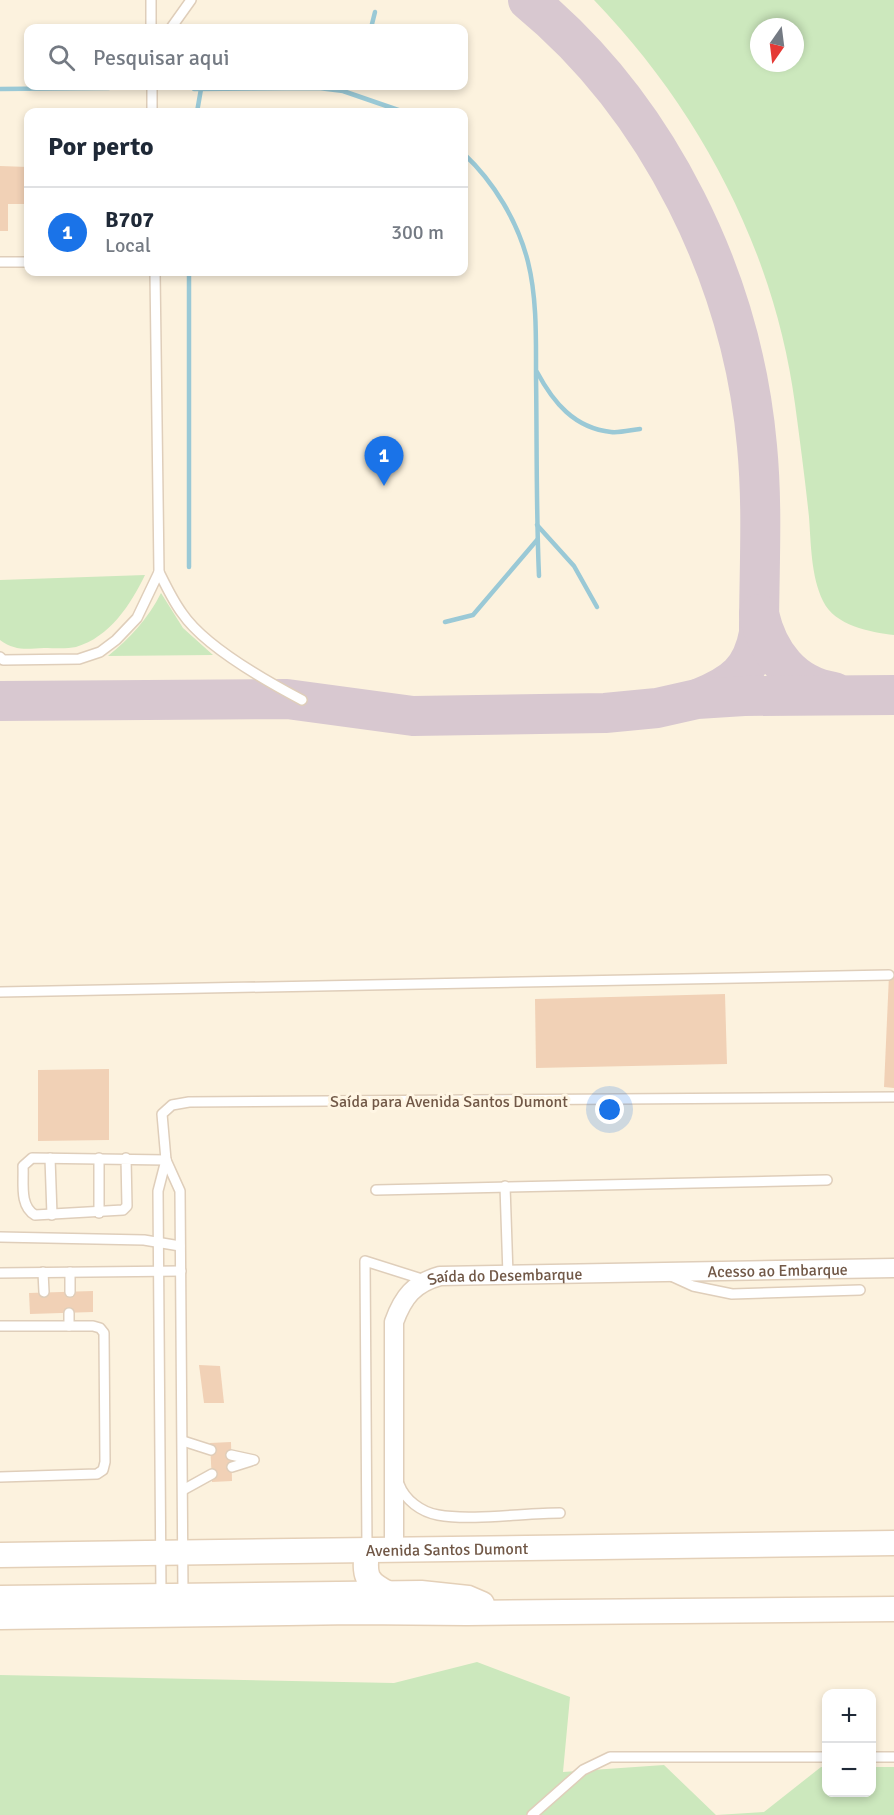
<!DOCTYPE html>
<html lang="pt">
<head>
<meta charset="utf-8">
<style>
	body { margin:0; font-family:Signika,sans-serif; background:#f2f2f3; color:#1f2937 }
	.controls { position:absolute; right:18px; bottom:18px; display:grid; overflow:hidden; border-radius:12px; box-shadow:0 3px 9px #0003 }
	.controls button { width:54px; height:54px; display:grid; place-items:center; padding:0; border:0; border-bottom:2px solid #e0e1e3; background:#fff; color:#1f2937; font:30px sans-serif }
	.compass { position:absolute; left:750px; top:18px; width:54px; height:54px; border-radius:50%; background:#fff; box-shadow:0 3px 9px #0003; rotate:194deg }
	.you { position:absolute; left:610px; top:1110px; width:21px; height:21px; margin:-15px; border:4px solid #fff; border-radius:50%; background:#1a73e8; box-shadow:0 0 0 9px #1a73e833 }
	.badge { display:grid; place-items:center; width:39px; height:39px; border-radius:50%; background:#1a73e8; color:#fff; font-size:20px; font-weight:700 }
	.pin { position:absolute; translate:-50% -50px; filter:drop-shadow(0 2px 3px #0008) }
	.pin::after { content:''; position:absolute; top:32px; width:21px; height:18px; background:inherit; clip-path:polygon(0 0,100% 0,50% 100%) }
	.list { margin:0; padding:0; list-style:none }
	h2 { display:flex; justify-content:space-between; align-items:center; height:78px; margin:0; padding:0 24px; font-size:26px }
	h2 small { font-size:20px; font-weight:400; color:#747a83 }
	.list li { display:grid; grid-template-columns:39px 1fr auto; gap:18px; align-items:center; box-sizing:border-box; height:90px; padding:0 24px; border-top:2px solid #e0e1e3 }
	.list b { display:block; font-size:22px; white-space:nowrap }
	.list p { margin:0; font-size:20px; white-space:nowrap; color:#747a83 }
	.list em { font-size:20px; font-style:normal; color:#747a83 }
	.icon { flex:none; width:33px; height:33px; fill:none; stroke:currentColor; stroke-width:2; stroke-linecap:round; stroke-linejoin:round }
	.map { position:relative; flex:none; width:894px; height:1815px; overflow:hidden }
	.search { position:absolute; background:#fff; box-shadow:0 3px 9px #0003; left:24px; top:24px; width:444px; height:66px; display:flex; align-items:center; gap:15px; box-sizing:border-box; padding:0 21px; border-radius:12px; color:#747a83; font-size:22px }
	.panel { position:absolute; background:#fff; box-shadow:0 3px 9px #0003; left:24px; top:108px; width:444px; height:168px; border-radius:12px }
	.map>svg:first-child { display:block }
	.green { fill:#cce8bd; fill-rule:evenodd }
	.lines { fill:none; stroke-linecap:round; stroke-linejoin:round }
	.stream { stroke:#9ac9d6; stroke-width:4.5 }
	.taxiway { stroke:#d8c8d0; stroke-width:40 }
	.building { fill:#f1d1b6 }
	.lane-casing { stroke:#dfceba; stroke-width:12 }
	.street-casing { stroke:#dfceba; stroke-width:21 }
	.secondary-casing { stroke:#e4d0b8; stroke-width:27 }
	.lane { stroke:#fff; stroke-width:9 }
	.street { stroke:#fff; stroke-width:18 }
	.secondary { stroke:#fff; stroke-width:24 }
	.labels { text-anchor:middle; stroke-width:6; stroke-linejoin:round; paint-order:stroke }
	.street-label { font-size:16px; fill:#715847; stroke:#fff6e4 }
</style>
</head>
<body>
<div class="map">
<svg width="894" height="1815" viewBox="0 0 894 1815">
	<rect width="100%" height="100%" fill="#fcf2de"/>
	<g class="green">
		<path d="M594,0H894V635C870,632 835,626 823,601C811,576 811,544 809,517C805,479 800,441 795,404C775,252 700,110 594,0ZM759,27H795V63H759Z"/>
		<path d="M145,575C131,604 110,637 76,647C67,649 54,648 44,648C26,649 15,651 0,640V580Z"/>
		<path d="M161,593L183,628L213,655L108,656C130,638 148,619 161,593Z"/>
		<path d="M477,1662L570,1697L563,1772L664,1765L716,1815L764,1812L821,1767H826V1792H872V1767H894V1815H0V1675L394,1683Z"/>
	</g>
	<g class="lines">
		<g class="stream">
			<path d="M371,28L375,12"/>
			<path d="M0,89L109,88"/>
			<path d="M194,89L319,88L343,91L404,112"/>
			<path d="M197,112L201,89"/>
			<path d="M464,154C494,182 518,222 528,262C537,298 536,339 536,376C537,442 536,509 539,576"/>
			<path d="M537,372C553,402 574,428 611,432C620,433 631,430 640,429"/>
			<path d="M537,525L574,566L597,607"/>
			<path d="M189,567V272"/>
			<path d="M445,622L473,615L537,540"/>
		</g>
		<g class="taxiway">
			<path d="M528,0C659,108 742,278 757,446C763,508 759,571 759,633C752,671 734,684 700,698"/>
			<path d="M759,614C768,653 792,686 834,692"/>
			<path d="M0,701L287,699L413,716L605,713L657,708L697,699L744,696L894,695"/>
		</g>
	</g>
	<g class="building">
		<path d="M0,166L28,167V204H8V231H0Z"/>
		<path d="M889,975H894V1088L884,1087Z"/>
		<path d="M725,994L727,1064L536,1068L535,999Z"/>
		<path d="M109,1069V1140L38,1141V1070Z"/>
		<path d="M93,1291V1312L30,1314L29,1293Z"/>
		<path d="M199,1365L220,1366L224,1403H204Z"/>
		<path d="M231,1442L232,1481L212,1482L210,1443Z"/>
	</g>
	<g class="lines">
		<defs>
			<g id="lane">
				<path d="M151,0V28"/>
				<path d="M171,28L191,0"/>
				<path d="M152,86V112"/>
				<path d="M0,262H28"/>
				<path d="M159,572C166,586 173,601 182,613C205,647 266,681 302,700"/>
				<path d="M0,657L3,660L79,659L100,652L116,640L137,618L159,572L155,272"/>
				<path d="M0,992L889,975"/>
				<path d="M50,1158L52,1215"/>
				<path d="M126,1158L127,1206L123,1210L35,1215C19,1206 24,1182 23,1166L32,1158L166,1160"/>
				<path d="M505,1186L508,1275"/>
				<path d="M376,1190L827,1180"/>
				<path d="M99,1213V1158"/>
				<path d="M0,1237L144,1240L180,1246"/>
				<path d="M43,1272L44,1292"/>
				<path d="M0,1273L181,1271"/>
				<path d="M671,1276L693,1286L732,1294L860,1290"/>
				<path d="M70,1292V1272"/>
				<path d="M0,1326H93L100,1328L104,1333L105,1462L103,1470L97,1474L0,1477"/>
				<path d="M69,1326V1313"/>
				<path d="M183,1441L211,1450"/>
				<path d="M231,1455L254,1460"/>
				<path d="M232,1467L251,1461"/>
				<path d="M399,1484C405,1500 421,1512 438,1515C470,1521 525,1513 560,1513"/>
				<path d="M183,1490L212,1474"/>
				<path d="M367,1549L365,1261L425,1280"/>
				<path d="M161,1594L158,1191L166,1160"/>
				<path d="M183,1594L180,1191L166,1160L162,1114L172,1105L189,1102L894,1097"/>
				<path d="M872,1757H894"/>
				<path d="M532,1815L583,1770L610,1757H826"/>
			</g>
			<g id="street">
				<path id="s1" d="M394,1549V1322C403,1297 414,1283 440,1276L894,1268"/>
			</g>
			<g id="secondary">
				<path d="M367,1549C364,1576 365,1582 389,1594"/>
				<path id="s2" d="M0,1555L894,1543"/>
				<path d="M0,1598L421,1593L468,1598L482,1604"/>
				<path d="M0,1617L355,1612L467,1613L894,1609"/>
			</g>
		</defs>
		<use href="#lane" class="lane-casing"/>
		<use href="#street" class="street-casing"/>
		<use href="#secondary" class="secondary-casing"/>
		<use href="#lane" class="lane"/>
		<use href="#street" class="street"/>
		<use href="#secondary" class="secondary"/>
	</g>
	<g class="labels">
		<g class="street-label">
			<text x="449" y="1107">Saída para Avenida Santos Dumont</text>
			<text dy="6" stroke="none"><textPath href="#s1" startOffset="633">Acesso ao Embarque</textPath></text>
			<text dy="6" stroke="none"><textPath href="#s1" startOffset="360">Saída do Desembarque</textPath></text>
			<text dy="6" stroke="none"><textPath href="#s2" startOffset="447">Avenida Santos Dumont</textPath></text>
		</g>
	</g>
</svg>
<div class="controls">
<button>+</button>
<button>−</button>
</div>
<svg class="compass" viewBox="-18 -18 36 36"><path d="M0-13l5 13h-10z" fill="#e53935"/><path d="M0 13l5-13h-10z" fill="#747a83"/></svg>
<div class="you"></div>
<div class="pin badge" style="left:384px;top:486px">1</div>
<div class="search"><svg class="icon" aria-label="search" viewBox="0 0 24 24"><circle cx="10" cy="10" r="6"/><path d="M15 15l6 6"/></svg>Pesquisar aqui</div>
<section class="panel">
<h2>Por perto<small></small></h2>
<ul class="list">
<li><span class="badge">1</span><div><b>B707</b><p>Local</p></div><em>300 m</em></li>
</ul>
</section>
</div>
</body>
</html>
